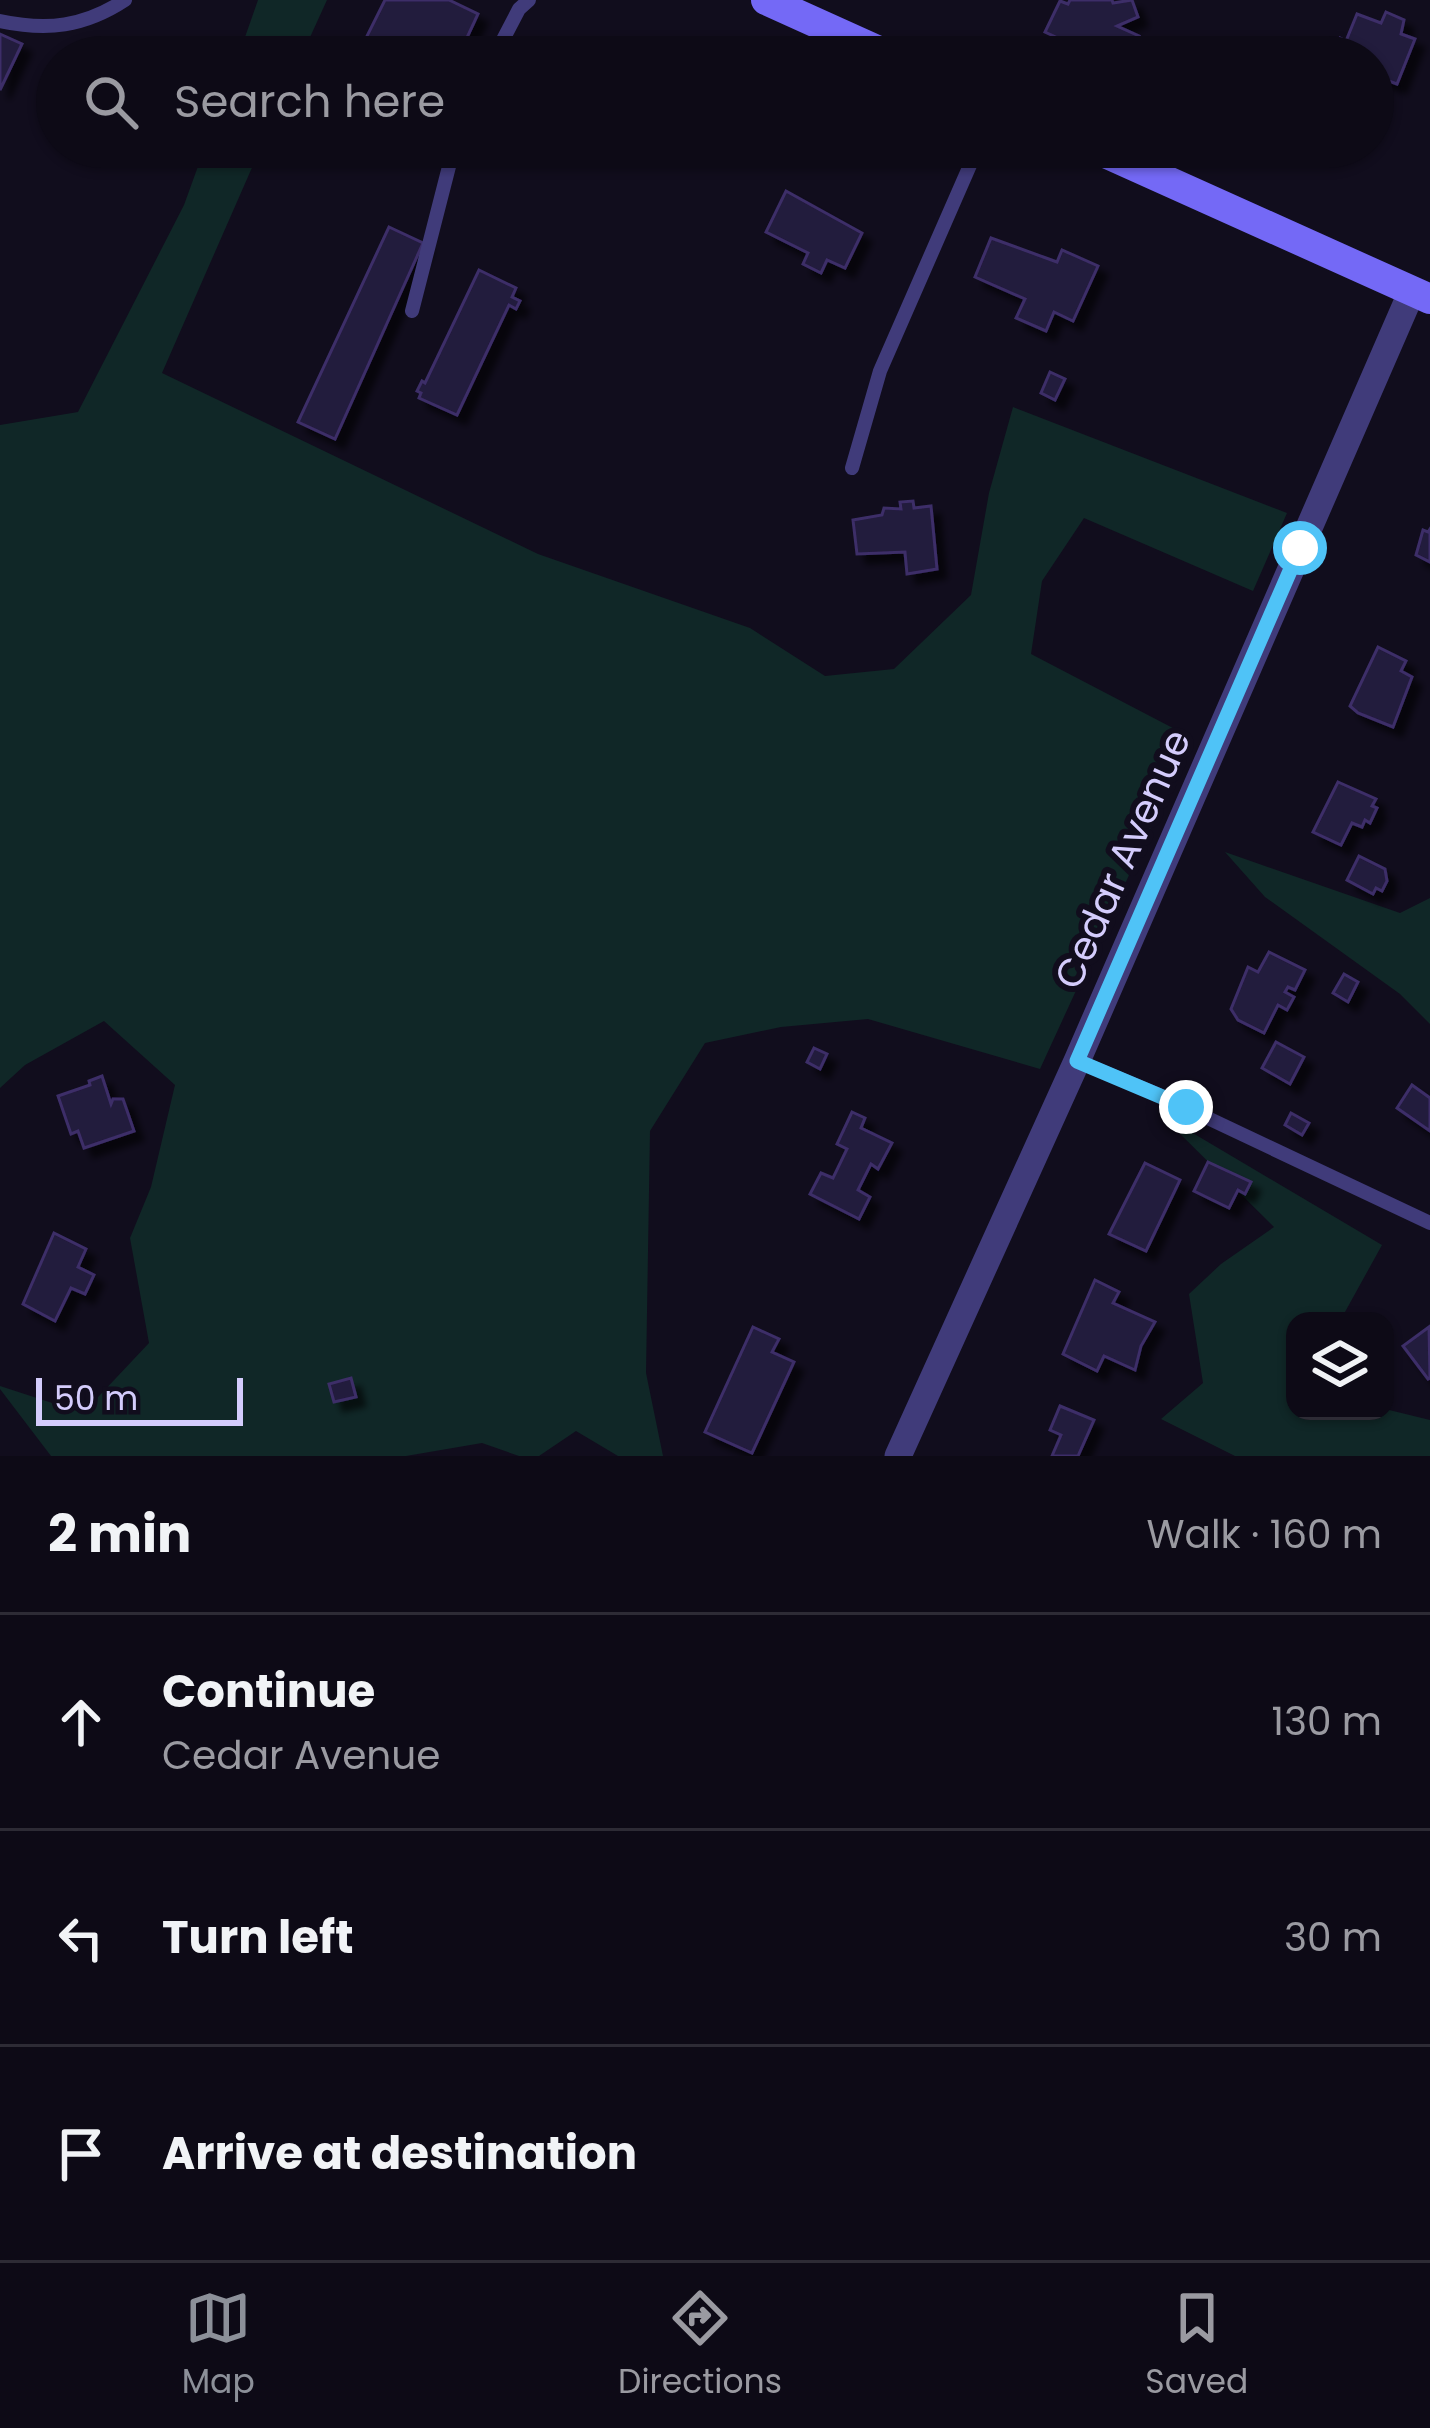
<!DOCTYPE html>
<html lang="en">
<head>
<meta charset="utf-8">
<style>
	body { margin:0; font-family:Poppins,sans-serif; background:#1b1823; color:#f1f3f6 }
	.controls { position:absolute; right:36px; bottom:36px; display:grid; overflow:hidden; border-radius:24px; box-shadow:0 3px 9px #0004 }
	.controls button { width:108px; height:108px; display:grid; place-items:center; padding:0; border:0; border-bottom:3px solid #2d2b35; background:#0d0a16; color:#f1f3f6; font:60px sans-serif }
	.scale { position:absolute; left:36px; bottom:30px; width:207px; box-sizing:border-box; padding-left:12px; border:6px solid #d4ccfc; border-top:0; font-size:33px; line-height:42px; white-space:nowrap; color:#d4ccfc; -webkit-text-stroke:9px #110d1d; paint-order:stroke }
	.stop { position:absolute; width:36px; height:36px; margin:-27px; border:9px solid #4fc3f7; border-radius:50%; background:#fff }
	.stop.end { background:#4fc3f7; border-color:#fff; box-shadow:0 3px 12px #0008 }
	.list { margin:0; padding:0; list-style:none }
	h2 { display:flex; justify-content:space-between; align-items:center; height:156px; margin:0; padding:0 48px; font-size:51px }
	h2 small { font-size:39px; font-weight:400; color:#9a9aa1 }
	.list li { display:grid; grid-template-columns:78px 1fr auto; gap:36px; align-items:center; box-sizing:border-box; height:216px; padding:0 48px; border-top:3px solid #2d2b35 }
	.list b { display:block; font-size:45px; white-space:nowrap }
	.list p { margin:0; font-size:39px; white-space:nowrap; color:#9a9aa1 }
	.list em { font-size:39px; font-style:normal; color:#9a9aa1 }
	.icon { flex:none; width:66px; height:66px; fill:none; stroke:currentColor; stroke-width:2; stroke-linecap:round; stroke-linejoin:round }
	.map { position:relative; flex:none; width:1430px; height:1456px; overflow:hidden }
	.search { position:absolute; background:#0d0a16; box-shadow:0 3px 9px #0004; left:36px; right:36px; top:36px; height:132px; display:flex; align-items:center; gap:30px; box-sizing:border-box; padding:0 42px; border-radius:66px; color:#9a9aa1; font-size:45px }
	.sheet { height:804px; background:#0d0a16 }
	nav { display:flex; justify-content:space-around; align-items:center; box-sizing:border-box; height:168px; border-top:3px solid #2d2b35; background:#0d0a16; font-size:33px; color:#9a9aa1 }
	nav a { display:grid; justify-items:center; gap:6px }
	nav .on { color:#8c9099 }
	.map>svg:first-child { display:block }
	.green { fill:#102727 }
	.building { fill:#231a3d; stroke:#3c2e68; stroke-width:3; filter:url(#shadow) }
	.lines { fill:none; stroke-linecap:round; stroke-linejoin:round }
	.lane { stroke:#403b7a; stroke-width:14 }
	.street { stroke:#403b7a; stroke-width:27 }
	.secondary { stroke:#7469f6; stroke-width:30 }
	.route { stroke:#4fc3f7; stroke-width:15 }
	.labels { text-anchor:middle; stroke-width:12; stroke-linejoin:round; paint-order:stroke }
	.street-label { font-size:39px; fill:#d4ccfc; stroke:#110d1d }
</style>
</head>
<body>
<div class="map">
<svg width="1430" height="1456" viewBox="0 0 1430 1456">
	<defs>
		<filter id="shadow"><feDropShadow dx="9" dy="9" stdDeviation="3" flood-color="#0009"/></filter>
	</defs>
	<rect width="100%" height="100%" fill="#110d1d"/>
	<g class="green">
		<path d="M258,0H327L301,57H238Z"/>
		<path d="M205,147H261L162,373L538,554L750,628L825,676L894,669L971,595L989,493L1013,407L1287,513L1253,591L1084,518L1042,581L1031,654L1192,738L1040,1069L868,1019L781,1027L705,1043L650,1131L646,1373L663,1456H618L576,1431L539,1456H519L482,1443L406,1456H51L0,1389V1386L83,1413L149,1343L130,1238L151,1187L175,1085L104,1021L25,1065L0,1088V425L78,412L184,205Z"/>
		<path d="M1225,852L1400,913L1430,898V1024L1400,994L1265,897Z"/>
		<path d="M1159,1113L1382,1245L1340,1321H1295V1411L1385,1409L1430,1420V1456H1235L1161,1419L1203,1383L1189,1294L1221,1264L1274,1227Z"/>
	</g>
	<g class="building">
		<path d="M385,0H449L478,14L458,57H409L415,44L411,42L407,51L366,38Z"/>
		<path d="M1070,0H1112L1113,3L1132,0L1138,17L1117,26L1139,36L1129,57H1099L1045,32L1060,1L1068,4Z"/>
		<path d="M1386,12L1404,20L1401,34L1415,39L1397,84L1375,76L1378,70L1373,68V57H1333L1331,52L1340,38L1346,41L1357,14L1381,23Z"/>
		<path d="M0,34L22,44L0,90Z"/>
		<path d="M786,191L862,233L845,268L827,260L821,273L803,264L808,253L766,232Z"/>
		<path d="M389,227L423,243L335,439L298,422Z"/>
		<path d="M991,238L1057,262L1062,250L1098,266L1073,321L1054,312L1046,331L1016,318L1025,299L975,277Z"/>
		<path d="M479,270L516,288L512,297L520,301L516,309L509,305L457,415L419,398L421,393L417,391L422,381L425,383Z"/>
		<path d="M1050,372L1065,379L1055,400L1041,393Z"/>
		<path d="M913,501L914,508L931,506L937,569L907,574L905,552L857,554L853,520L882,515L884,508L901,509L900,502Z"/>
		<path d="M1430,529V562L1416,555L1423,530L1428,532Z"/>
		<path d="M1378,647L1406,661L1401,671L1412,677L1393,727L1358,713L1350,706Z"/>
		<path d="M1338,782L1376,799L1372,806L1377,808L1370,823L1365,820L1362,827L1352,823L1341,845L1313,832Z"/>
		<path d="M1359,856L1385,869L1387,881L1382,891L1376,888L1373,894L1347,880Z"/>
		<path d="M1269,952L1305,970L1295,990L1288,987L1285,992L1294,997L1287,1010L1278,1005L1264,1033L1238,1020L1231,1009L1248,967L1258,972Z"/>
		<path d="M1344,974L1358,982L1348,1002L1333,993Z"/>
		<path d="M1276,1042L1304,1057L1290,1084L1262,1068Z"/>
		<path d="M814,1048L827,1054L820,1069L807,1062Z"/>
		<path d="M102,1076L111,1104L113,1099H123L134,1131L84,1148L78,1131L71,1134L58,1096L90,1085L89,1081Z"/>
		<path d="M1412,1085L1430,1098V1131L1397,1108Z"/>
		<path d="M852,1112L865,1118L861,1128L892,1143L878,1169L871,1164L858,1190L870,1197L859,1219L810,1194L821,1173L833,1178L847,1149L837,1144Z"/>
		<path d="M1291,1113L1309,1123L1302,1135L1285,1125Z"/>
		<path d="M1208,1162L1251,1182L1245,1194L1238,1190L1229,1208L1194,1191Z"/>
		<path d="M1145,1163L1180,1180L1146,1251L1109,1234Z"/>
		<path d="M54,1233L86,1249L78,1267L94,1275L85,1294L71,1288L55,1321L23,1304Z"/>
		<path d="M1095,1280L1119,1292L1113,1303L1155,1322L1141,1346L1135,1370L1104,1356L1097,1371L1063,1354Z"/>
		<path d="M753,1327L779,1339L772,1352L794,1362L752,1453L705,1432Z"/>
		<path d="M1429,1327L1430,1378L1428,1379L1403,1346Z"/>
		<path d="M351,1378L356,1397L334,1402L329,1384Z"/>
		<path d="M1060,1406L1094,1420L1078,1456H1052L1061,1435L1050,1430Z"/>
	</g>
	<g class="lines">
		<g class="lane">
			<path d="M0,21C47,31 84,27 125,0"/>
			<path d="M494,57L519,9L529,0"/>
			<path d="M412,311L454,147"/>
			<path d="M852,468L880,371L978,147"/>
			<path d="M1077,1061L1159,1095L1430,1223"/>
		</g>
		<path class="street" d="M898,1456L1077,1061L1412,291"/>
		<g class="secondary">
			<path d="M766,0L892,57"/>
			<path d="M1092,147L1430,299"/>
		</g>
	</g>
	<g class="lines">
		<path class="route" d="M1186,1107L1077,1061L1300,548"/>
	</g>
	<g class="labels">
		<g class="street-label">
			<text transform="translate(1122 859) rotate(-66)" y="14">Cedar Avenue</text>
		</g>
	</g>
</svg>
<div class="controls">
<button><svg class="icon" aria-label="layers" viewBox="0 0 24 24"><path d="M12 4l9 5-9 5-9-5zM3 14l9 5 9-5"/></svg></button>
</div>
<div class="scale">50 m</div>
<div class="stop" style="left:1300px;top:548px"></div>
<div class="stop end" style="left:1186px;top:1107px"></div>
<div class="search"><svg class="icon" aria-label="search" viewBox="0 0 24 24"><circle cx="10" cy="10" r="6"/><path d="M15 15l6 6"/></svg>Search here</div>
</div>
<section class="sheet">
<h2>2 min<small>Walk · 160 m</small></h2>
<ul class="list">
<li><svg class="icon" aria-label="ahead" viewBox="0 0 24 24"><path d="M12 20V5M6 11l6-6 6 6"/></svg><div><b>Continue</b><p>Cedar Avenue</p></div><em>130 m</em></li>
<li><svg class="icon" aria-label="left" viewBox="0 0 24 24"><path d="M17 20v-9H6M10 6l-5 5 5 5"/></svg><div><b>Turn left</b></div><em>30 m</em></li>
<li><svg class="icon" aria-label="arrive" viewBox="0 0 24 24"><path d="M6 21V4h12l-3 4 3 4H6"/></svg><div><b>Arrive at destination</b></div></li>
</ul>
</section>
<nav>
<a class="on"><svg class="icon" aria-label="map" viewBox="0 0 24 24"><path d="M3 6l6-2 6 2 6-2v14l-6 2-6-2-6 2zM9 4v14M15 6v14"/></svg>Map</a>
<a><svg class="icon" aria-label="directions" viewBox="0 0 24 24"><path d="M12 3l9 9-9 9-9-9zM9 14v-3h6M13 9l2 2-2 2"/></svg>Directions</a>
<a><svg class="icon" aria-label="saved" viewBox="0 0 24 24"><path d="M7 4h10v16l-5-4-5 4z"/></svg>Saved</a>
</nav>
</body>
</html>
